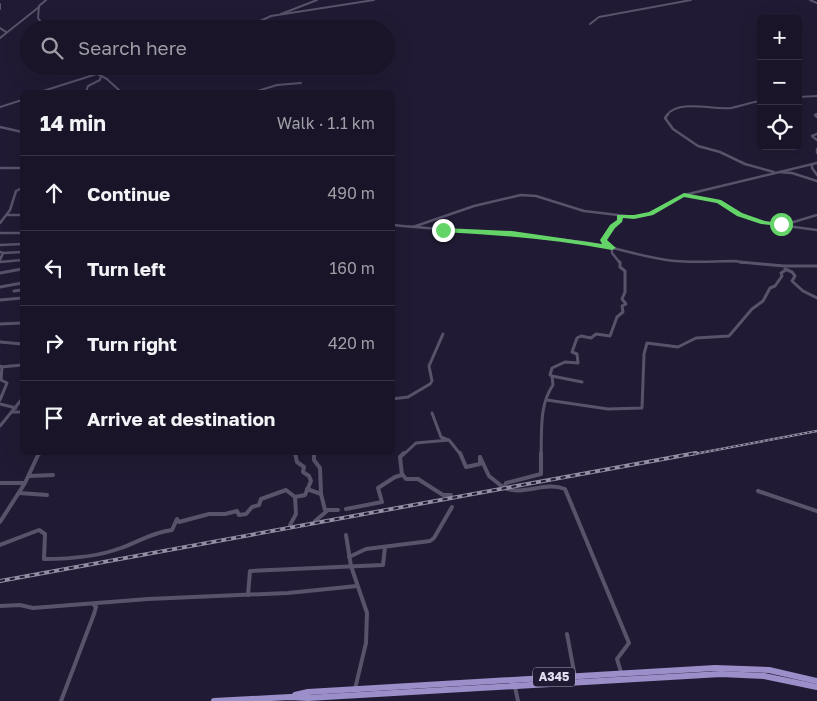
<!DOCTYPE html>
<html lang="en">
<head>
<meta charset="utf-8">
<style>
	body { margin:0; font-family:"Golos Text",sans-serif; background:#221d2f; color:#f1f3f6 }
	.controls { position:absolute; right:15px; top:15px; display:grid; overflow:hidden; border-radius:8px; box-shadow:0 5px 20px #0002 }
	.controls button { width:45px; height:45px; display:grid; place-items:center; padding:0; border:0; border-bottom:1px solid #373344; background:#191427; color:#f1f3f6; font:25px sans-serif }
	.stop { position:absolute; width:15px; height:15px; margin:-11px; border:4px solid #64d468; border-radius:50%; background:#fff }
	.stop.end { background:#64d468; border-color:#fff; box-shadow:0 1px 5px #0008 }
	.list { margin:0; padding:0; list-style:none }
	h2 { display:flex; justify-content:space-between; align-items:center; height:65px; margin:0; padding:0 20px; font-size:21px }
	h2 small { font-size:16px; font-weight:400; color:#9f9ea7 }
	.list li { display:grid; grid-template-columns:32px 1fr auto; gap:15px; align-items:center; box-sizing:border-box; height:75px; padding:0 20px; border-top:1px solid #373344 }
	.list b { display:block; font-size:19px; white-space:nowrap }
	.list em { font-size:16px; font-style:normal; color:#9f9ea7 }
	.icon { flex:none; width:28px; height:28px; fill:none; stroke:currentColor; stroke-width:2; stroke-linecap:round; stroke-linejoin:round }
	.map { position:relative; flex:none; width:817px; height:701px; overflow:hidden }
	.search { position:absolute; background:#191427; box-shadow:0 5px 20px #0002; left:20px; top:20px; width:375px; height:55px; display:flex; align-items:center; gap:12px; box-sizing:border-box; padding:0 18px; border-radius:28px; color:#9f9ea7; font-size:19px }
	.panel { position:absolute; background:#191427; box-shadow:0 5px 20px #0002; left:20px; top:90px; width:375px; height:365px; border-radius:8px }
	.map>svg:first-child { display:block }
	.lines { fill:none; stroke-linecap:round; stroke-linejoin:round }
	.minor-far3 { stroke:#58526b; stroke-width:2 }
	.minor-far2 { stroke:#58526b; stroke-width:2.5 }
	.minor-far1 { stroke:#58526b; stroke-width:3 }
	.minor { stroke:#58526b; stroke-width:4 }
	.trunk { stroke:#9c8ec8; stroke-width:6 }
	.rail-far1-casing { stroke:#938ea3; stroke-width:2.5 }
	.rail-casing { stroke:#938ea3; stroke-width:4 }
	.rail-far1 { stroke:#211a34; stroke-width:1; stroke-dasharray:2.5; stroke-linecap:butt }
	.rail { stroke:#211a34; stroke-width:2; stroke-dasharray:5; stroke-linecap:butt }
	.route { fill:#64d468 }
	.labels { text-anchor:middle; stroke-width:4; stroke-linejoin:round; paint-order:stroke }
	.shield { fill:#211a34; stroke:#a8a3b8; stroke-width:1 }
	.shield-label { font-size:12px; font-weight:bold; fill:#e2def0 }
</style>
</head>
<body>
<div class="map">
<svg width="817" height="701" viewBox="0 0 817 701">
	<rect width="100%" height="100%" fill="#211a34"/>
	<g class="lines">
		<g class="minor-far3">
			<path d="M46,0L39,6L38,18L46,29"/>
			<path d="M810,0L817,3"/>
			<path d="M0,4V9"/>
			<path d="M281,14L317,0"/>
			<path d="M590,24L599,17L691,0"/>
			<path d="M0,28L6,32"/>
			<path d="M235,29L247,27L271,16L374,0"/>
			<path d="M0,38L39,7"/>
			<path d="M82,66L107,79L121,92"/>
			<path d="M40,92L122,66"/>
			<path d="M86,92L88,86L100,80L101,76"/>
			<path d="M254,92L277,85L301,83"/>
			<path d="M798,97L817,96"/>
			<path d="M0,107L22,100"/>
			<path d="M667,115C678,99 713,110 731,108C741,106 751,102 761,101"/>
			<path d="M815,115L817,114"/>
		</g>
		<g class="minor-far2">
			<path d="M668,114L665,118L673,129L698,146L720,152L745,164L774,172"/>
			<path d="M817,114L815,115L817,117"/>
			<path d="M0,127L22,132"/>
			<path d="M817,134L812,136L817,140"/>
			<path d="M817,149V153"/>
			<path d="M812,164V168L817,175"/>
			<path d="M0,168H22"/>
			<path d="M779,172L792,173L817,181"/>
			<path d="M687,195L719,202L736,213L764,223L817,230"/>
			<path d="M7,215H22"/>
			<path d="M619,216L620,221L612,226L604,240L606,245L612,248V253L620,263"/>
			<path d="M0,223L10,210L16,191L22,188"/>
			<path d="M787,224L817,215"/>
			<path d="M392,225C455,231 519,233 582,242C613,246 643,258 675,261C695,263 716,261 736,261L744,263"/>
			<path d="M413,227L474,206L521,195L536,196L584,211L635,217L651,214L684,195L817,163"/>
			<path d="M0,233H22"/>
			<path d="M0,245L22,244"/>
			<path d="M0,252L3,253L0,260"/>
			<path d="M3,253L22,252"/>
			<path d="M0,262L22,260"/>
		</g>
		<g class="minor-far1">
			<path d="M740,262L784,266H817"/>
			<path d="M785,269L792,272L795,276L792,281L803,291L817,298"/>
			<path d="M0,273L22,269"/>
			<path d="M0,287L22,283"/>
			<path d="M14,291L22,290"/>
			<path d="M0,300L22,298"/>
			<path d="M0,324L22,323"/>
			<path d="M0,342L22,344"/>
			<path d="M0,366L2,367L1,380L7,383L0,400"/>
			<path d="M1,367L22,365"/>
			<path d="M552,376L582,382"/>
			<path d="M392,399L408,397L430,384L432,381L429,366L443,334"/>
			<path d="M547,400L608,409L642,408L644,354L647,343L678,347L696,338L729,336L752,309L763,301L770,288L775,286L782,276L781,273L786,270"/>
			<path d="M0,404L16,408"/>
			<path d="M13,412H22"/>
			<path d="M432,413L441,437L448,440"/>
			<path d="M0,426L22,399"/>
			<path d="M295,452L296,455"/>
			<path d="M314,452V455"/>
			<path d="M39,455L40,452"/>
			<path d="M403,455L416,443L449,440L461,455"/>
			<path d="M541,455C542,431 539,405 553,385L552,376L550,375L552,368L565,362L578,363L577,354L572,352L577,338L581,336L591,338L596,334L610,336L617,317L623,312L622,306L626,304L622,299L625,292V271L620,267V262"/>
		</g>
		<g class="minor">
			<path d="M314,453V460L320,468L321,494L325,510H338"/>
			<path d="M460,453L466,467L480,464V457"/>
			<path d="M541,453V474L506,483L504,488C524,496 545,481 565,489L629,643L617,659L621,672"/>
			<path d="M480,457L489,476L504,488"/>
			<path d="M402,474L406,479H418L443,495H451"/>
			<path d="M29,476L53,475"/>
			<path d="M0,483H24"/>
			<path d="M307,489L321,494"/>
			<path d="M758,491L817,511"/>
			<path d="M19,493L47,495"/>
			<path d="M346,509L382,502L378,488L395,477L402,475L400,457L404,453"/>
			<path d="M315,521L327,511"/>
			<path d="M0,522L25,483L39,453"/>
			<path d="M290,525L296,514L295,497"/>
			<path d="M346,535L351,566L367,613L366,643L355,689"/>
			<path d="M0,545L39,530L45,534L44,559C70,559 97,557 121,548C138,542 153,532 172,530L177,519L179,522L209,514H225L237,511L239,515L246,514L252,507L259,505L261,499L286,490L295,497L305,495L311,481L309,476L303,472L304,467L297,462L295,453"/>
			<path d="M349,557L366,549L430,541L434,538L452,507"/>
			<path d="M248,595L250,571L383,565L385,547"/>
			<path d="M0,606L20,605L33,608L148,599L288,593L357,586"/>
			<path d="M567,634L575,677"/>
			<path d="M515,687L518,701"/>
			<path d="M61,701L94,614L96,607L94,605"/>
		</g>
		<g class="trunk">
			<path d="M295,695L308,692L715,668L769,670L817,681"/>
			<path d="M214,701L290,697L308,698L721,674L764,676L817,687"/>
		</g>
		<defs>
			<path id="rail-far1" d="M689,455L817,431"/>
			<path id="rail" d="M0,581L696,453"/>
		</defs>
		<use href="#rail-far1" class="rail-far1-casing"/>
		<use href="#rail" class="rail-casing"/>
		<use href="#rail-far1" class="rail-far1"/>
		<use href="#rail" class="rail"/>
	</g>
	<path class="route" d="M684,193L721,200L742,213L765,221L785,224L781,226L761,224L737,216L717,203L684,197L653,215L634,219L623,218L622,222L615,228L607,240L616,248L612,250C556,239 500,235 443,232L439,230L443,228L512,231L602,244L600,240L610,225L617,220V215H634L649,212Z"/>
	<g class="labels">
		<rect class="shield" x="533" y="667.5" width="42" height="19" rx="4"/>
		<g class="shield-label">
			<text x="554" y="681">A345</text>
		</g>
	</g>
</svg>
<div class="controls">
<button>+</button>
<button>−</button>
<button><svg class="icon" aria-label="locate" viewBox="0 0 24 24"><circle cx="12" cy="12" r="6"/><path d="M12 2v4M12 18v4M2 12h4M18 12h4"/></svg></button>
</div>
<div class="stop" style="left:781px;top:224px"></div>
<div class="stop end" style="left:443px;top:230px"></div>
<div class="search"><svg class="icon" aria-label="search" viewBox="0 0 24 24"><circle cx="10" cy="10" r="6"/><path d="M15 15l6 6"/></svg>Search here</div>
<section class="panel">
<h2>14 min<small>Walk · 1.1 km</small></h2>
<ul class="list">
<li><svg class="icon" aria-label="ahead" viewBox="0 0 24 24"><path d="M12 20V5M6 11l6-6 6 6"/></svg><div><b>Continue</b></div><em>490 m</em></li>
<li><svg class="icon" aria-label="left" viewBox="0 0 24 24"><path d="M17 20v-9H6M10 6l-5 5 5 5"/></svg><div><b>Turn left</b></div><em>160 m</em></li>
<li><svg class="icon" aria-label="right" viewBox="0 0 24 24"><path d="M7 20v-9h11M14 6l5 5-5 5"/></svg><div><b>Turn right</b></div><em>420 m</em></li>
<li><svg class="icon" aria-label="arrive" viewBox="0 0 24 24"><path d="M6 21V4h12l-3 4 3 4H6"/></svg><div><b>Arrive at destination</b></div></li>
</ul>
</section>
</div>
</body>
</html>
